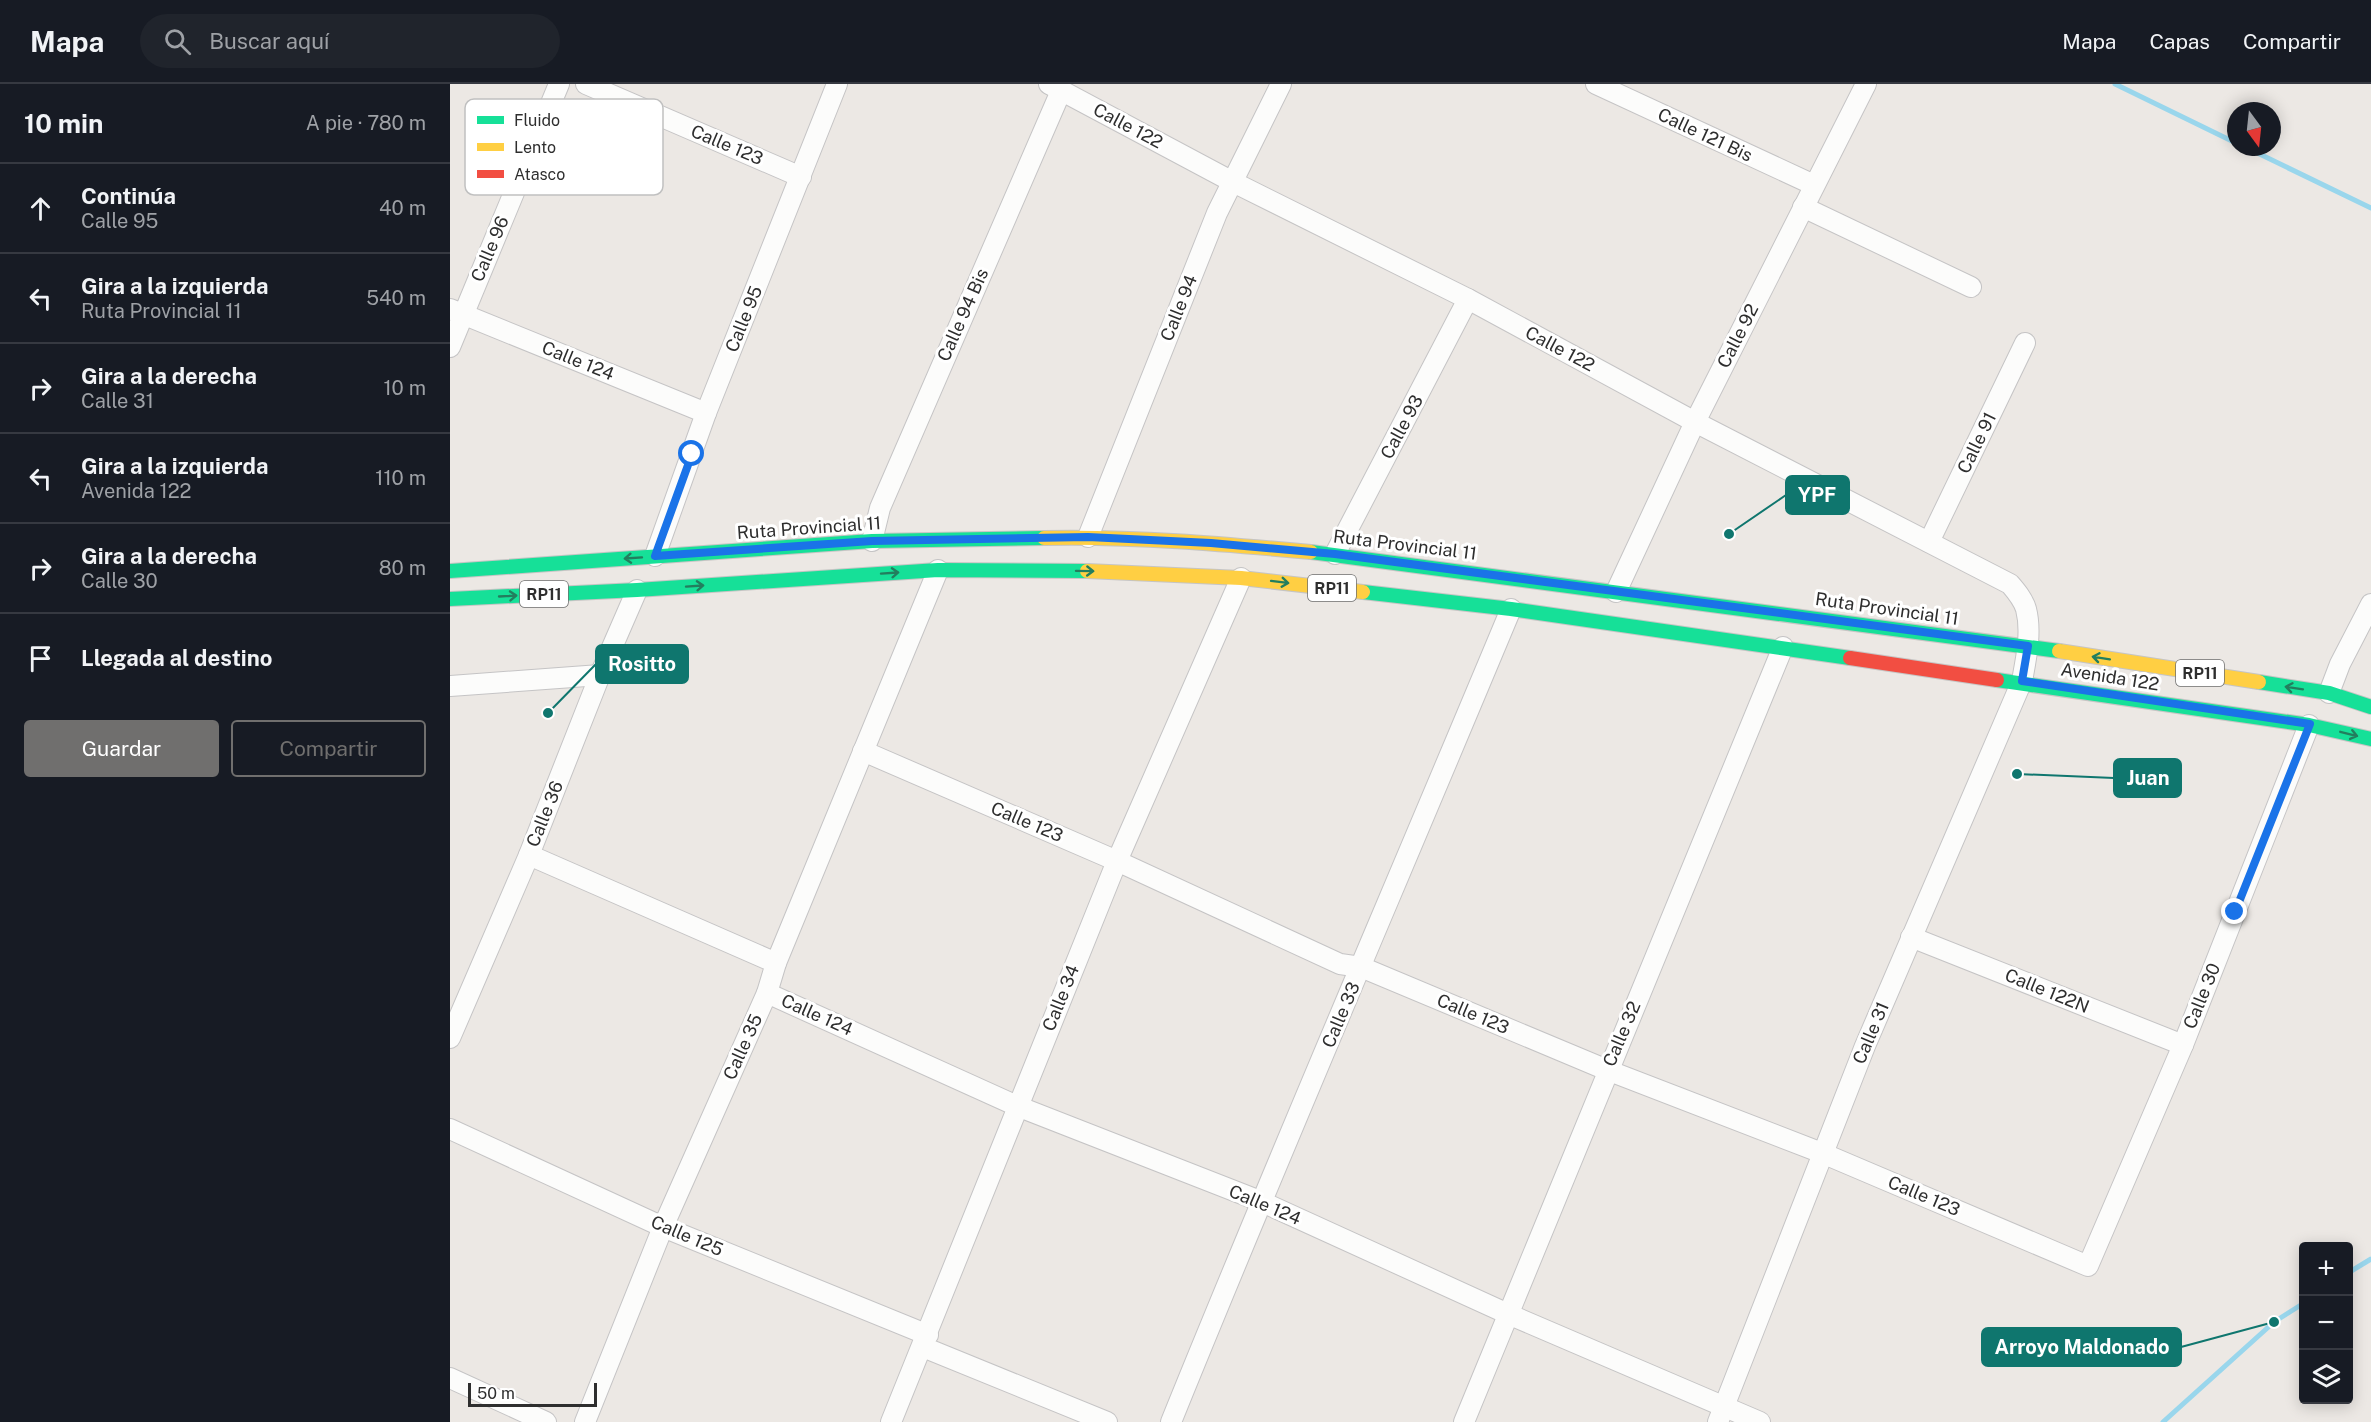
<!DOCTYPE html>
<html lang="es">
<head>
<meta charset="utf-8">
<style>
	body { margin:0; font-family:"Public Sans",sans-serif; background:#20242c; color:#f1f3f6 }
	.controls { position:absolute; right:18px; bottom:18px; display:grid; overflow:hidden; border-radius:6px; box-shadow:0 3px 15px #0003 }
	.controls button { width:54px; height:54px; display:grid; place-items:center; padding:0; border:0; border-bottom:2px solid #363941; background:#171b24; color:#f1f3f6; font:30px sans-serif }
	.compass { position:absolute; left:1777px; top:18px; width:54px; height:54px; border-radius:50%; background:#171b24; box-shadow:0 3px 15px #0003; rotate:165deg }
	.scale { position:absolute; left:18px; bottom:15px; width:129px; box-sizing:border-box; padding-left:6px; border:3px solid #2e2e2e; border-top:0; font-size:16px; line-height:21px; white-space:nowrap; color:#2e2e2e; -webkit-text-stroke:4px #fff; paint-order:stroke }
	.stop { position:absolute; width:18px; height:18px; margin:-14px; border:4px solid #1a73e8; border-radius:50%; background:#fff }
	.stop.end { background:#1a73e8; border-color:#fff; box-shadow:0 2px 6px #0008 }
	.list { margin:0; padding:0; list-style:none }
	h2 { display:flex; justify-content:space-between; align-items:center; height:78px; margin:0; padding:0 24px; font-size:26px }
	h2 small { font-size:20px; font-weight:400; color:#9ea1a6 }
	.list li { display:grid; grid-template-columns:39px 1fr auto; gap:18px; align-items:center; box-sizing:border-box; height:90px; padding:0 24px; border-top:2px solid #363941 }
	.list b { display:block; font-size:22px; white-space:nowrap }
	.list p { margin:0; font-size:20px; white-space:nowrap; color:#9ea1a6 }
	.list em { font-size:20px; font-style:normal; color:#9ea1a6 }
	.actions { display:flex; gap:12px; padding:18px 24px }
	.actions a { flex:1; padding:14px 0; border:2px solid #706f6e; border-radius:6px; text-align:center; font-size:21px; color:#706f6e }
	.actions .main { background:#706f6e; color:#fff }
	.icon { flex:none; width:33px; height:33px; fill:none; stroke:currentColor; stroke-width:2; stroke-linecap:round; stroke-linejoin:round }
	.map { position:relative; flex:none; width:1921px; height:1338px; overflow:hidden }
	header { display:flex; align-items:center; gap:36px; box-sizing:border-box; height:84px; padding:0 30px; background:#171b24; border-bottom:2px solid #363941 }
	header strong { font-size:28px }
	nav { display:flex; gap:33px; margin-inline-start:auto; font-size:21px }
	.search { width:420px; height:54px; background:#20242c; display:flex; align-items:center; gap:15px; box-sizing:border-box; padding:0 21px; border-radius:33px; color:#9ea1a6; font-size:22px }
	main { display:flex }
	aside { flex:1; background:#171b24 }
	.map>svg:first-child { display:block }
	.lines { fill:none; stroke-linecap:round; stroke-linejoin:round }
	.stream { stroke:#99d6ec; stroke-width:5 }
	.street-casing { stroke:#c5c4c5; stroke-width:22 }
	.fast-casing { stroke:#c6c5c4; stroke-width:16 }
	.slow-casing { stroke:#c6c5c4; stroke-width:16 }
	.jam-casing { stroke:#c6c5c4; stroke-width:16 }
	.street { stroke:#fcfcfb; stroke-width:20 }
	.fast { stroke:#16e098; stroke-width:14 }
	.slow { stroke:#ffcf43; stroke-width:14 }
	.jam { stroke:#f24e42; stroke-width:14 }
	.oneway { stroke:#237e5e }
	.route { stroke:#1a73e8; stroke-width:8 }
	.labels { text-anchor:middle; stroke-width:6; stroke-linejoin:round; paint-order:stroke }
	.shield { fill:#fff; stroke:#6d6d6d; stroke-width:1.5 }
	.shield-label { font-size:16px; font-weight:bold; fill:#2e2e2e }
	.street-label { font-size:18px; fill:#2e2e2e; stroke:#fff }
	.key { fill:#fff; stroke:#c0c0c0; stroke-width:1.5 }
	.key-label { font-size:16px; fill:#2e2e2e }
	.leader { fill:none; stroke:#0f766e; stroke-width:2 }
	.callout-dot { fill:#0f766e; stroke:#fff; stroke-width:2 }
	.callout { fill:#0f766e; stroke:#0f766e; stroke-width:2 }
	.callout-label { font-size:20px; text-anchor:middle; font-weight:bold; fill:#fff }
</style>
</head>
<body>
<header>
<strong>Mapa</strong>
<div class="search"><svg class="icon" aria-label="search" viewBox="0 0 24 24"><circle cx="10" cy="10" r="6"/><path d="M15 15l6 6"/></svg>Buscar aquí</div>
<nav><a>Mapa</a><a>Capas</a><a>Compartir</a></nav>
</header>
<main>
<aside>
<h2>10 min<small>A pie · 780 m</small></h2>
<ul class="list">
<li><svg class="icon" aria-label="ahead" viewBox="0 0 24 24"><path d="M12 20V5M6 11l6-6 6 6"/></svg><div><b>Continúa</b><p>Calle 95</p></div><em>40 m</em></li>
<li><svg class="icon" aria-label="left" viewBox="0 0 24 24"><path d="M17 20v-9H6M10 6l-5 5 5 5"/></svg><div><b>Gira a la izquierda</b><p>Ruta Provincial 11</p></div><em>540 m</em></li>
<li><svg class="icon" aria-label="right" viewBox="0 0 24 24"><path d="M7 20v-9h11M14 6l5 5-5 5"/></svg><div><b>Gira a la derecha</b><p>Calle 31</p></div><em>10 m</em></li>
<li><svg class="icon" aria-label="left" viewBox="0 0 24 24"><path d="M17 20v-9H6M10 6l-5 5 5 5"/></svg><div><b>Gira a la izquierda</b><p>Avenida 122</p></div><em>110 m</em></li>
<li><svg class="icon" aria-label="right" viewBox="0 0 24 24"><path d="M7 20v-9h11M14 6l5 5-5 5"/></svg><div><b>Gira a la derecha</b><p>Calle 30</p></div><em>80 m</em></li>
<li><svg class="icon" aria-label="arrive" viewBox="0 0 24 24"><path d="M6 21V4h12l-3 4 3 4H6"/></svg><div><b>Llegada al destino</b></div></li>
</ul>
<div class="actions"><a class="main">Guardar</a><a>Compartir</a></div>
</aside>
<div class="map">
<svg width="1921" height="1338" viewBox="0 0 1921 1338">
	<rect width="100%" height="100%" fill="#ece8e4"/>
	<g class="lines">
		<g class="stream">
			<path d="M1665,0L1786,59"/>
			<path d="M1795,63L1921,124"/>
			<path d="M1898,1189L1921,1175"/>
			<path d="M1713,1338L1824,1238L1854,1219"/>
		</g>
		<defs>
			<g id="street">
				<path d="M136,0L351,93"/>
				<path d="M599,0L781,97L1018,215L1245,338L1560,500C1566,507 1573,515 1576,525C1582,548 1576,575 1572,597L1415,962L1268,1338"/>
				<path d="M1146,0L1364,101"/>
				<path d="M1353,123L1521,203"/>
				<path d="M0,225L256,329"/>
				<path d="M0,263L109,0"/>
				<path d="M638,453L767,129L831,0"/>
				<path d="M422,457L430,424L611,7"/>
				<path d="M1479,458L1575,259"/>
				<path d="M885,470L1018,215"/>
				<path d="M205,472L256,329L387,0"/>
				<path d="M1166,508L1245,338L1416,0"/>
				<path d="M0,602L150,591"/>
				<path d="M1879,609L1890,580L1921,520"/>
				<path d="M413,667L667,777L890,880L911,883L1157,986L1372,1069L1638,1182L1733,961L1859,641"/>
				<path d="M79,771L326,879"/>
				<path d="M1461,853L1733,961"/>
				<path d="M317,909L567,1022L810,1117L1058,1230L1310,1338"/>
				<path d="M0,954L79,771L150,591L187,506"/>
				<path d="M0,1045L213,1143L478,1251"/>
				<path d="M473,1263L657,1338"/>
				<path d="M0,1294L96,1338"/>
				<path d="M135,1338L213,1143L317,909L326,879L488,486"/>
				<path d="M441,1338L667,777L791,494"/>
				<path d="M721,1338C831,1066 948,796 1061,525"/>
				<path d="M1014,1338L1333,563"/>
			</g>
			<g id="fast">
				<path d="M861,468L1609,567"/>
				<path d="M0,487L422,457L594,454"/>
				<path d="M913,508L1061,525L1400,574"/>
				<path d="M0,515L187,506L488,486L637,487"/>
				<path d="M1547,596L1859,641L1921,655"/>
				<path d="M1809,598L1879,609L1921,623"/>
			</g>
			<g id="slow">
				<path d="M594,454C683,452 772,460 861,468"/>
				<path d="M637,487L791,494L913,508"/>
				<path d="M1609,567L1809,598"/>
			</g>
			<path id="jam" d="M1400,574L1547,596"/>
		</defs>
		<use href="#street" class="street-casing"/>
		<use href="#fast" class="fast-casing"/>
		<use href="#slow" class="slow-casing"/>
		<use href="#jam" class="jam-casing"/>
		<use href="#street" class="street"/>
		<use href="#fast" class="fast"/>
		<use href="#slow" class="slow"/>
		<use href="#jam" class="jam"/>
	</g>
	<defs><path id="oneway-shaft" d="M-6 0H5M1.5-3L5.5 0L1.5 3" fill="none" stroke-width="1.6" stroke-linecap="round" stroke-linejoin="round" transform="scale(1.5)"/></defs>
	<g class="oneway">
		<use href="#oneway-shaft" transform="translate(183 474) rotate(176)"/>
		<use href="#oneway-shaft" transform="translate(635 487) rotate(1)"/>
		<use href="#oneway-shaft" transform="translate(440 489) rotate(-4)"/>
		<use href="#oneway-shaft" transform="translate(830 498) rotate(7)"/>
		<use href="#oneway-shaft" transform="translate(245 502) rotate(-4)"/>
		<use href="#oneway-shaft" transform="translate(58 512) rotate(-3)"/>
		<use href="#oneway-shaft" transform="translate(1651 574) rotate(-171)"/>
		<use href="#oneway-shaft" transform="translate(1844 604) rotate(-171)"/>
		<use href="#oneway-shaft" transform="translate(1899 650) rotate(14)"/>
	</g>
	<g class="lines">
		<path class="route" d="M242,370L205,472L422,457L638,453L761,459L885,470L1578,562L1572,597L1860,640L1785,828"/>
	</g>
	<g class="labels">
		<g class="shield">
			<rect x="858" y="491" width="48" height="26" rx="4.5"/>
			<rect x="70" y="497" width="48" height="26" rx="4.5"/>
			<rect x="1726" y="576" width="48" height="26" rx="4.5"/>
		</g>
		<g class="shield-label">
			<text x="882" y="510">RP11</text>
			<text x="94" y="516">RP11</text>
			<text x="1750" y="595">RP11</text>
		</g>
		<g class="street-label">
			<text transform="translate(678 42) rotate(28)" y="6">Calle 122</text>
			<text transform="translate(1255 51) rotate(25)" y="6">Calle 121 Bis</text>
			<text transform="translate(277 61) rotate(23)" y="6">Calle 123</text>
			<text transform="translate(40 165) rotate(-67)" y="6">Calle 96</text>
			<text transform="translate(729 224) rotate(-68)" y="6">Calle 94</text>
			<text transform="translate(513 231) rotate(-66)" y="6">Calle 94 Bis</text>
			<text transform="translate(294 235) rotate(-68)" y="6">Calle 95</text>
			<text transform="translate(1288 252) rotate(-63)" y="6">Calle 92</text>
			<text transform="translate(1110 265) rotate(28)" y="6">Calle 122</text>
			<text transform="translate(128 277) rotate(22)" y="6">Calle 124</text>
			<text transform="translate(952 343) rotate(-62)" y="6">Calle 93</text>
			<text transform="translate(1527 359) rotate(-64)" y="6">Calle 91</text>
			<text transform="translate(359 444) rotate(-4)" y="6">Ruta Provincial 11</text>
			<text transform="translate(955 461) rotate(7)" y="6">Ruta Provincial 11</text>
			<text transform="translate(1437 525) rotate(8)" y="6">Ruta Provincial 11</text>
			<text transform="translate(1660 593) rotate(9)" y="6">Avenida 122</text>
			<text transform="translate(95 730) rotate(-68)" y="6">Calle 36</text>
			<text transform="translate(577 738) rotate(23)" y="6">Calle 123</text>
			<text transform="translate(1597 907) rotate(22)" y="6">Calle 122N</text>
			<text transform="translate(1752 912) rotate(-68)" y="6">Calle 30</text>
			<text transform="translate(611 914) rotate(-68)" y="6">Calle 34</text>
			<text transform="translate(1023 930) rotate(23)" y="6">Calle 123</text>
			<text transform="translate(367 931) rotate(24)" y="6">Calle 124</text>
			<text transform="translate(891 931) rotate(-67)" y="6">Calle 33</text>
			<text transform="translate(1421 949) rotate(-67)" y="6">Calle 31</text>
			<text transform="translate(1172 950) rotate(-67)" y="6">Calle 32</text>
			<text transform="translate(293 963) rotate(-66)" y="6">Calle 35</text>
			<text transform="translate(1474 1112) rotate(23)" y="6">Calle 123</text>
			<text transform="translate(815 1121) rotate(23)" y="6">Calle 124</text>
			<text transform="translate(237 1152) rotate(23)" y="6">Calle 125</text>
		</g>
	</g>
	<rect x="15" y="15" width="198" height="96" rx="9" class="key"/>
	<rect x="27" y="32" width="27" height="8" fill="#16e098"/>
	<rect x="27" y="59" width="27" height="8" fill="#ffcf43"/>
	<rect x="27" y="86" width="27" height="8" fill="#f24e42"/>
	<g class="key-label">
		<text x="64" y="42">Fluido</text>
		<text x="64" y="69">Lento</text>
		<text x="64" y="96">Atasco</text>
	</g>
	<path class="leader" d="M1279 450L1336 411M98 629L146 580M1567 690L1664 694M1824 1238L1731 1263"/>
	<g class="callout-dot">
		<circle cx="1279" cy="450" r="6"/>
		<circle cx="98" cy="629" r="6"/>
		<circle cx="1567" cy="690" r="6"/>
		<circle cx="1824" cy="1238" r="6"/>
	</g>
	<g class="callout">
		<rect x="1336" y="392" width="63" height="38" rx="6"/>
		<rect x="146" y="561" width="92" height="38" rx="6"/>
		<rect x="1664" y="675" width="67" height="38" rx="6"/>
		<rect x="1532" y="1244" width="199" height="38" rx="6"/>
	</g>
	<g class="callout-label">
		<text x="1367" y="418">YPF</text>
		<text x="192" y="587">Rositto</text>
		<text x="1698" y="701">Juan</text>
		<text x="1632" y="1270">Arroyo Maldonado</text>
	</g>
</svg>
<div class="controls">
<button>+</button>
<button>−</button>
<button><svg class="icon" aria-label="layers" viewBox="0 0 24 24"><path d="M12 4l9 5-9 5-9-5zM3 14l9 5 9-5"/></svg></button>
</div>
<svg class="compass" viewBox="-18 -18 36 36"><path d="M0-13l5 13h-10z" fill="#e53935"/><path d="M0 13l5-13h-10z" fill="#9ea1a6"/></svg>
<div class="scale">50 m</div>
<div class="stop" style="left:242px;top:370px"></div>
<div class="stop end" style="left:1785px;top:828px"></div>
</div>
</main>
</body>
</html>
